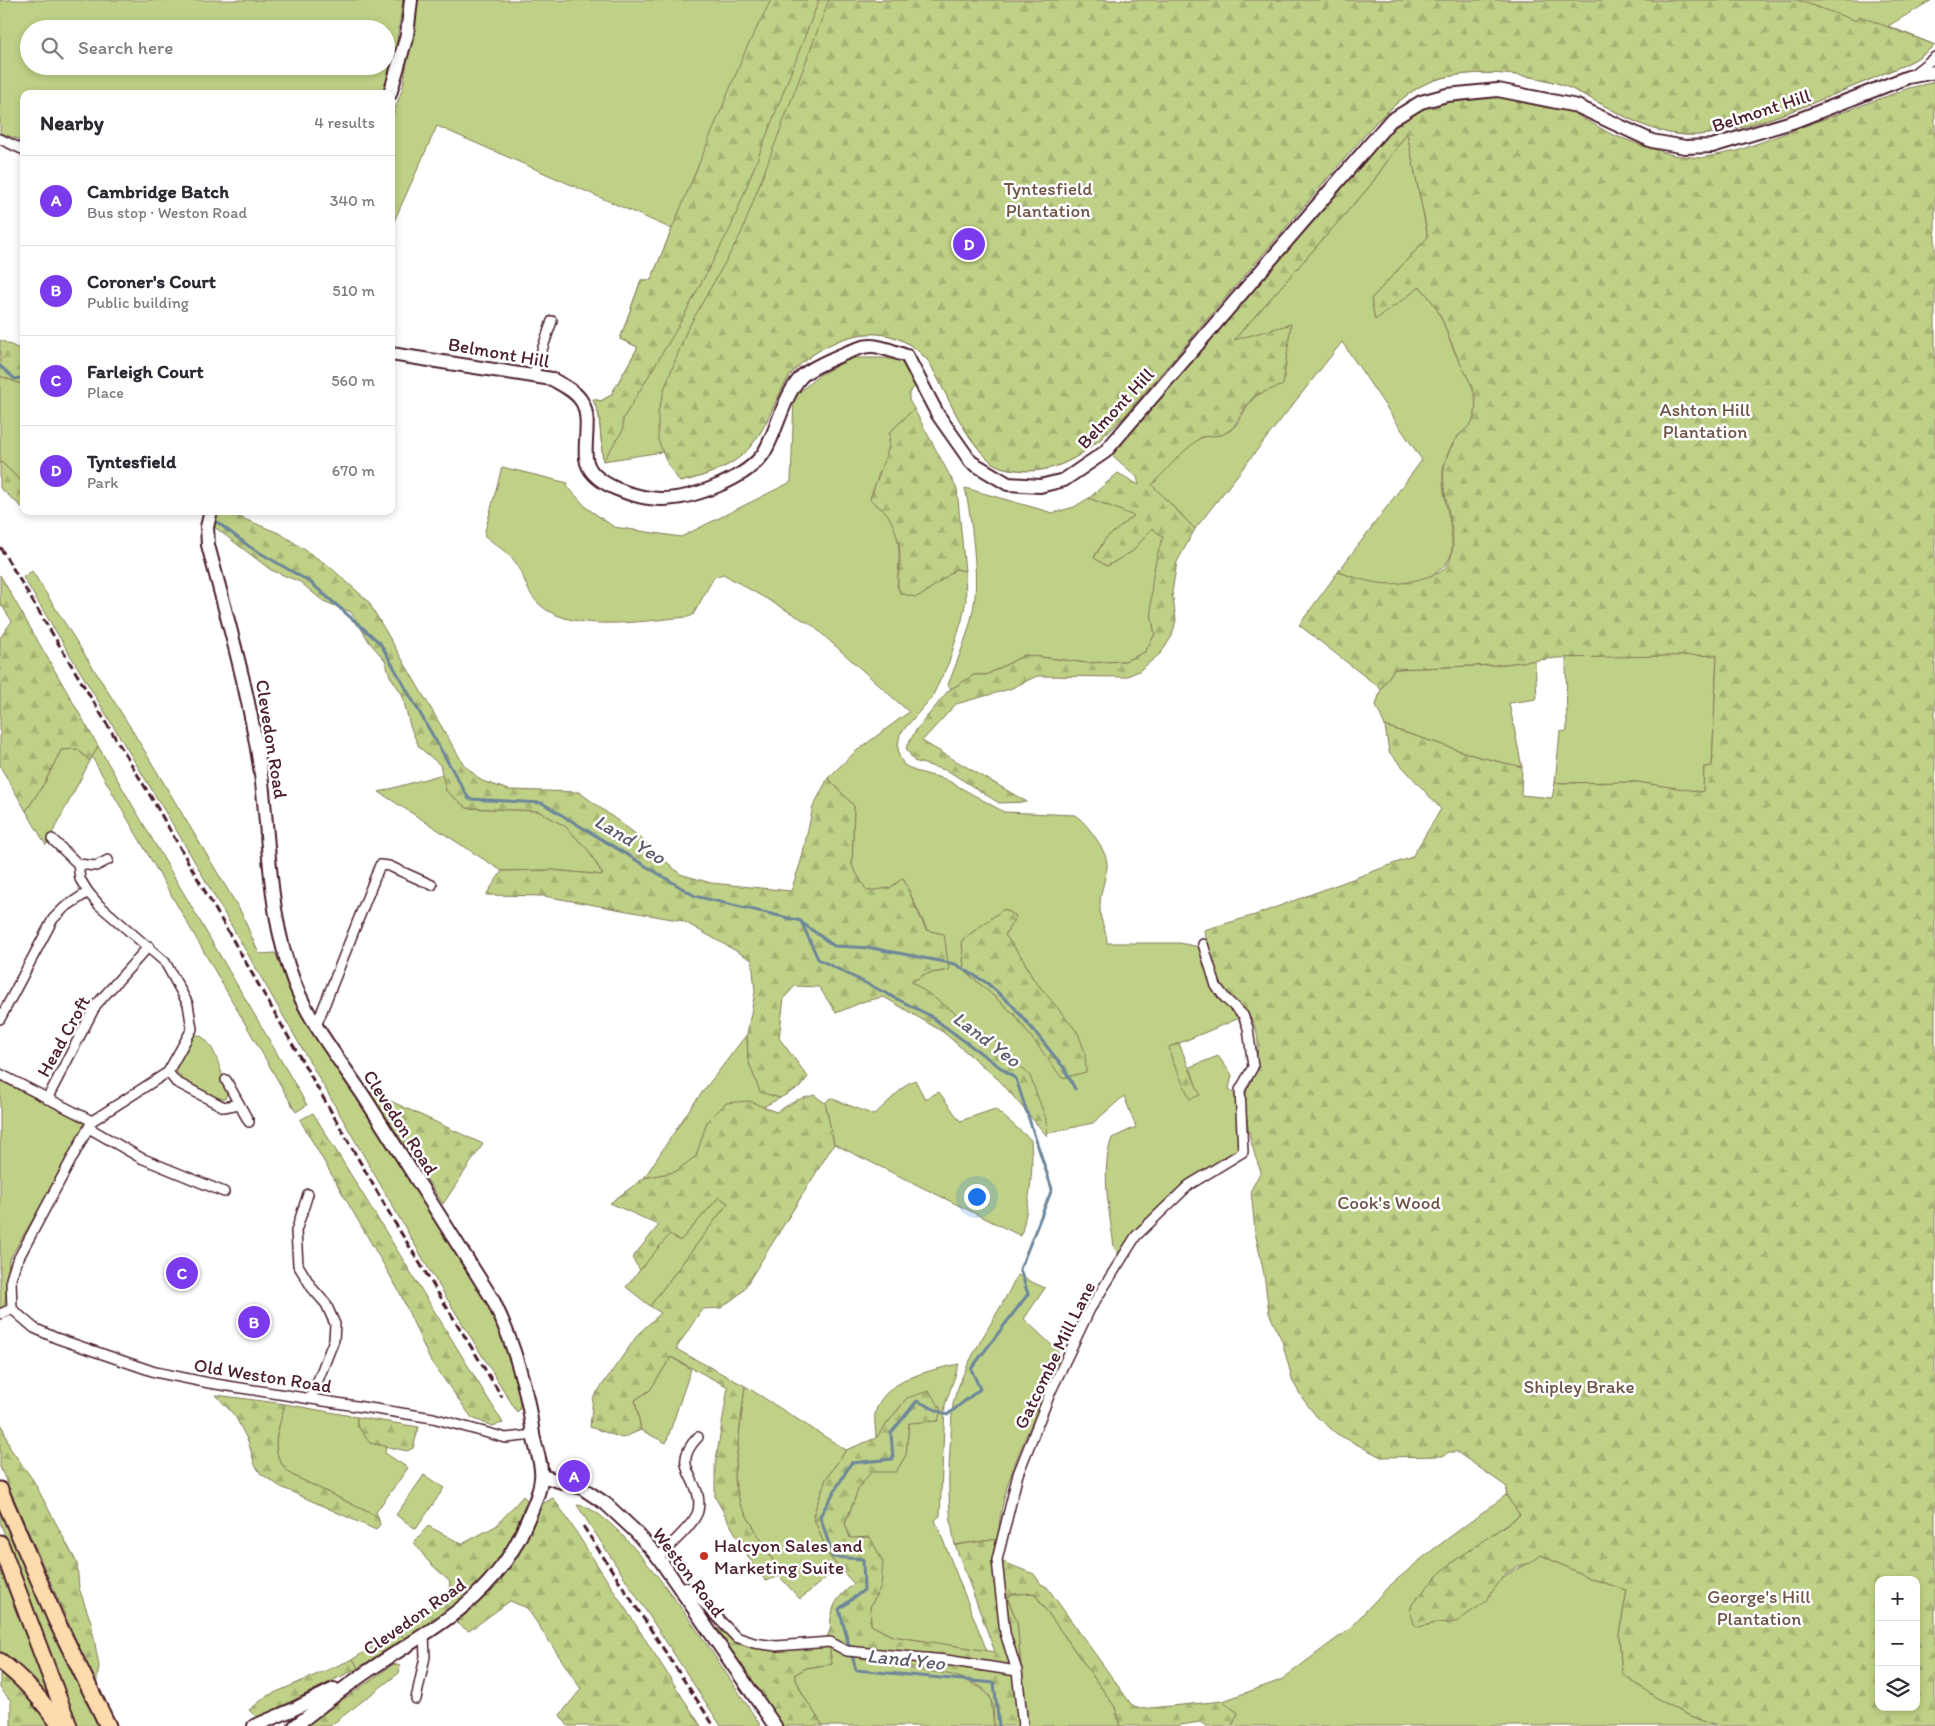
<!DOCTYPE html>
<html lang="en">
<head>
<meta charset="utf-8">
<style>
	body { margin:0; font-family:Itim,sans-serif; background:#f7f7f7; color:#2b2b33 }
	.controls { position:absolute; right:15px; bottom:15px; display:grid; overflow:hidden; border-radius:10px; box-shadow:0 2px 8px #0003 }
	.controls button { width:45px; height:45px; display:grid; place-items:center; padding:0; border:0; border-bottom:1px solid #e1e1e2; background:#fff; color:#2b2b33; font:25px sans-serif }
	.you { position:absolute; left:976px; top:1196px; width:18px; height:18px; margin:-12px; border:4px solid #fff; border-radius:50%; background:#1a73e8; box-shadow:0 0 0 8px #1a73e833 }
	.badge { display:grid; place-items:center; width:32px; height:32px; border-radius:50%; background:#7c3aed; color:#fff; font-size:16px; font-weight:700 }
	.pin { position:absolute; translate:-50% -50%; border:2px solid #fff; box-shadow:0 1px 5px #0006 }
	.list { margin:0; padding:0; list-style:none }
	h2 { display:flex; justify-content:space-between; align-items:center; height:65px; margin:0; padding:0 20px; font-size:21px }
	h2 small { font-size:16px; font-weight:400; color:#7c7c81 }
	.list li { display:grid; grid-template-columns:32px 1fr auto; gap:15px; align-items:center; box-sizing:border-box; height:90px; padding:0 20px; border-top:1px solid #e1e1e2 }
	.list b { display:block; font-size:19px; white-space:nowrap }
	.list p { margin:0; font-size:16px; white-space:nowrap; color:#7c7c81 }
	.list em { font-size:16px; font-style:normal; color:#7c7c81 }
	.icon { flex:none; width:28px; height:28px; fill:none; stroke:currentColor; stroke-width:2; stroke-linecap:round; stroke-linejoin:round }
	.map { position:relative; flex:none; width:1935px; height:1726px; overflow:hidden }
	.search { position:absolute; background:#fff; box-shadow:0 2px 8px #0003; left:20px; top:20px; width:375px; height:55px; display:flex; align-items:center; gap:12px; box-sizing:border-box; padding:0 18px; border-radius:28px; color:#7c7c81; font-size:19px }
	.panel { position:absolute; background:#fff; box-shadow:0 2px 8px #0003; left:20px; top:90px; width:375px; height:425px; border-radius:10px }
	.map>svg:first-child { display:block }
	.green { fill:#bfd186; stroke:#847858; fill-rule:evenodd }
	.forest { fill:url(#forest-firs); stroke:#847858; fill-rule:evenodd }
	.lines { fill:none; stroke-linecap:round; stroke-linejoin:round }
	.stream { stroke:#6c869a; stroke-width:3 }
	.street-casing { stroke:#4a1f2b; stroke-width:12 }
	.secondary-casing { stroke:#4a1f2b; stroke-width:16 }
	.primary-casing { stroke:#4a1f2b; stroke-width:19 }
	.street { stroke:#fff; stroke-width:9 }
	.secondary { stroke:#fff; stroke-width:12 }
	.primary { stroke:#fedbac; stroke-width:15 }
	.rail { stroke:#4a1f2b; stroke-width:3; stroke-dasharray:8 4; stroke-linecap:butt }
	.poi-dot { fill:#c8321e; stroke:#fff; stroke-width:2 }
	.labels { text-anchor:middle; stroke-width:5; stroke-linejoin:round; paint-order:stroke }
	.street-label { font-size:19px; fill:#4a1f2b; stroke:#fff }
	.park-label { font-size:19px; fill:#6d5446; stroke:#fff }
	.poi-label { font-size:19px; fill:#4a1f2b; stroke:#fff; text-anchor:start }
	.water-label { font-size:20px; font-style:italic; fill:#5e5b6c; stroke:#fff }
</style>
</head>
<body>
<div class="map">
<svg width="1935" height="1726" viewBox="0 0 1935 1726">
	<defs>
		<pattern id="forest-firs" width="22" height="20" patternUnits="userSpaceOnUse" patternTransform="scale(1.25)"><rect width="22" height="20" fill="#bfd186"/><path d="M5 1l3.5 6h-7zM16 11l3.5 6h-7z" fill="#a6b374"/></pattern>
	</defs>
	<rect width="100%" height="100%" fill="#fff"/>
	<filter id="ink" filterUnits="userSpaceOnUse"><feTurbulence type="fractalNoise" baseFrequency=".02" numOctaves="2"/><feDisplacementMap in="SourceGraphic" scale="10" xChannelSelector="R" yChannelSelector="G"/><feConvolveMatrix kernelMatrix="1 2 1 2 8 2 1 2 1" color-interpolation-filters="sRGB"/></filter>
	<g filter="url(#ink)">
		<g class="green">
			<path d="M0,0H403L396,47L383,94H24V141L0,133ZM29,29H386V66H29Z"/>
			<path d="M418,0H1932L1888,26L1935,45C1928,50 1921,56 1914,60C1900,68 1883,73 1869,80C1822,99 1735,138 1686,135C1638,133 1600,98 1557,83C1522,72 1461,68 1427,83C1407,92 1392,108 1376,122L1123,418C1093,447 1062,476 1017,470C1007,469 996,467 989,460C961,433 948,395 929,362C899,326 858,327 820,350C807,358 795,367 787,380C774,402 767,427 750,447C733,467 705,476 680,482L662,452L603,461L599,415L593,399L601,401L611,395L638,347L620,339L641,280H651L672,229L437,126L391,228V120L402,90Z"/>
			<path d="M1407,133L1428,237L1371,299L1375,319L1420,287C1442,310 1443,325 1455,353C1465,374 1484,395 1473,420C1470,427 1464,431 1458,436C1451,444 1444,461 1443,471C1441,497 1454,523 1452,549C1450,575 1411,586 1389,585C1371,584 1355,578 1338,572L1422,460L1342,342L1195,529L1152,485C1166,470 1183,445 1203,437C1214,432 1220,438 1232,429C1246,416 1244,400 1264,392L1233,341L1369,187Z"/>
			<path d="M852,358H884L901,361L917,384L909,393V400L914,409L890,432L889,447L870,499C875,505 882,508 888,514C903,530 899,567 897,587L922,595L956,569L965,571L966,600L962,620L949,662L932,697L900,734L898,746L899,756L904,765L915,771L945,779L1004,812L1075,815C1087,823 1109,853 1107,867C1105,882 1099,894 1100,910C1100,922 1107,931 1107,943H1179L1200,947L1213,987L1242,1017L1170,1047L1199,1095L1190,1067L1218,1056L1232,1075L1229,1089L1235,1093L1239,1150C1192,1178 1150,1207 1119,1254L1114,1247C1110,1214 1100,1170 1112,1138L1136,1127L1124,1096L1093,1123L1047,1133L1046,1119L912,982L925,974L949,970L927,930L903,878L890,888L867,892L852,866L854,806L828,778L855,752L909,712L812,625L723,574L714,577L693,615L688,617C645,620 561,637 533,597C526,588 524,576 518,566C511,554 494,544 484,535L502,467L568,483L567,486L587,508L614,527L681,537L791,482L794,397L819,375ZM1004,909L1016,916L1004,934L1023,959L1032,977L1062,1077L1014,1014L964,970L962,940Z"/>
			<path d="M0,376L24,385V484L0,461Z"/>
			<path d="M965,488L1053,513L1074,507L1089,498L1135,516L1106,538L1094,557L1107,566L1133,551L1152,527L1164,537C1153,563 1148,607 1155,634L1145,652L1125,661L1087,663L1025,655L986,675H974L951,689L948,685C958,658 970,632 974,604C979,578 971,514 965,488Z"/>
			<path d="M32,571L129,725L241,912L259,954L275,953L303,1013L489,1306C504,1340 520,1372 520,1409L517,1412L430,1271L181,838L23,577Z"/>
			<path d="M1717,655L1712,767H1704L1703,793L1637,782L1555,783L1560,732L1567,731L1566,657Z"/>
			<path d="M1535,660L1537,699L1509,703L1522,767L1479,757L1385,726L1376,705L1381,689L1394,669L1495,665Z"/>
			<path d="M98,746L307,1105L296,1112L92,757Z"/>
			<path d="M77,749L90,761L46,845L26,811L45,782L61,750Z"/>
			<path d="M443,774L446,791L467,808L538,811L565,826L588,850L603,875L552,870L502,871L379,792Z"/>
			<path d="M194,1034C215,1036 220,1074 228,1090L225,1099H220L183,1080L176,1071L177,1064Z"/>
			<path d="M747,1034L748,1060L760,1091L780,1098L763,1107L749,1101L707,1122L697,1156L675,1172L644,1178L691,1107Z"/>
			<path d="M915,1080L925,1099L939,1092L960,1121L995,1109L1031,1140C1034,1174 1029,1203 1021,1236L834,1144L825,1103L830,1098L874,1115L907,1084Z"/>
			<path d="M0,1081L81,1120L85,1124V1130L9,1260L5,1304L0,1310Z"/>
			<path d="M719,1197L728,1203L650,1306L626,1287L670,1233L680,1241Z"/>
			<path d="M1017,1275L1045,1288L1024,1319L1057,1350L1062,1358C1040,1409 997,1484 999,1539L955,1545C947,1508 948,1472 951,1435C952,1421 951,1406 956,1393C970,1351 999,1315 1017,1275Z"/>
			<path d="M671,1357L691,1369L666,1443L641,1430L635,1400L650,1390Z"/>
			<path d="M959,1364L945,1405L940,1516L935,1520L987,1651L892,1636L871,1625L870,1607L881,1586L850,1538L845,1524L859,1487L871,1472L906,1455L909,1423L907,1398L876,1438C876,1430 874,1421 875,1414C882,1380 930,1370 959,1364Z"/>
			<path d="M745,1386L846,1450L826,1479L813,1516L829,1556L839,1567L800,1599L779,1576L778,1569L740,1504L734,1477Z"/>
			<path d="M285,1404L357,1417V1425L370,1443L386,1446L385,1453L408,1468L376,1512L378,1517L292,1475C266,1453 278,1433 285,1404Z"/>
			<path d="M424,1475L444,1488L416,1529L396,1515Z"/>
			<path d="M1506,1495L1520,1515L1450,1564L1413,1603L1424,1626L1436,1623L1450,1624L1490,1596C1500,1570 1522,1570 1541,1555L1592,1579L1627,1590L1619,1635L1622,1673C1655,1698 1677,1713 1717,1726H1232L1238,1713L1223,1701L1281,1680L1348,1630L1387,1588L1426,1555Z"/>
			<path d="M0,1501L102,1726H76L0,1522Z"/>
			<path d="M577,1505C623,1506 733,1685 761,1726H721Z"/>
			<path d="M0,1558L50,1700L0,1654Z"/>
			<path d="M1034,1593L1115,1707L1120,1726H1026L1017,1621L1007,1597L1013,1594Z"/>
			<path d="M399,1630L404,1639L358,1668L353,1659Z"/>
			<path d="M829,1646L855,1656L917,1670L953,1674L981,1688L991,1699L994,1726H823L803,1695L794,1675L806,1668L832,1664Z"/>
		</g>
		<g class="forest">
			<path d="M771,0H819L731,227L679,325L623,419V430L603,461L599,415L593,399L601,401L611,395L638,347L620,339L641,280H651L747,47Z"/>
			<path d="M829,0H1797L1857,21L1859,16L1935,45C1928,50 1921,56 1914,60C1900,68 1883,73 1869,80C1822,99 1735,138 1686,135C1638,133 1600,98 1557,83C1522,72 1461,68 1427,83C1407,92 1392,108 1376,122L1123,418C1093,447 1062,476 1017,470C1007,469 996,467 989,460C961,433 948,395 929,362C899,326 858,327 820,350C807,358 795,367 787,380C774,402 767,427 750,447C733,467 705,476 680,482L666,461L658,439V412L665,387L687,330L741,234Z"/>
			<path d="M1935,82V1726H1717C1677,1713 1655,1698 1622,1673L1619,1635L1627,1590L1592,1579L1541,1555L1531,1563L1518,1566L1505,1574L1485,1602L1456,1622L1436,1623L1418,1627L1414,1624L1410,1610L1413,1603L1435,1578L1450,1564L1520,1515L1506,1495L1507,1487L1457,1452H1449L1443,1456L1381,1457L1337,1434L1316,1416L1303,1399L1293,1382L1282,1341L1269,1313L1264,1274L1255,1232L1251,1190L1261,1171C1252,1152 1242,1110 1247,1089C1253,1067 1262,1053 1256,1030C1251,1011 1233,1004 1224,988C1214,972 1209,949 1204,930L1255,915L1412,857L1441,809L1389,752L1385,726L1479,757L1522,767L1521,795L1552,798L1555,783L1637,782L1703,792L1704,767L1712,766L1717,655L1557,658L1495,665L1394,669L1381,689L1299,625L1338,572C1371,583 1389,589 1423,578C1430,576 1439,574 1444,569C1466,548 1439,496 1444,469C1445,460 1451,445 1457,438C1463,430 1471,427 1474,418C1481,393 1465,375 1456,354C1443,326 1443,311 1420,287L1375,320L1371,299L1428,237L1407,133L1369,187L1234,340L1291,324L1283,385L1256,395L1248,403L1233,428L1222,435L1201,437L1181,454L1152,485L1195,529L1177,562L1172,592L1176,620L1172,636L1161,653L1139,671L1125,677L1037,676L1010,689L956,704L922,741L1027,802L999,803L948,771L914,761L906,748L916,730L948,691L974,675H986L1025,655L1087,663L1125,661L1145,652L1155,634C1147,602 1152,567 1163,537L1152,528L1133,551L1107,566L1094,558L1106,538L1134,516L1089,498L1118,473L1139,485L1137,477L1112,455L1394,128L1427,105L1444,99L1490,94L1568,110L1611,134L1646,147L1673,155L1701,158L1737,151L1909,88ZM1879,1580H1916V1707H1879Z"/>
			<path d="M0,340L24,351V385L0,376Z"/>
			<path d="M914,409L957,489L965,571L956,569L922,595L915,597L900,593C895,583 900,570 900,559C900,545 896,529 889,517C886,510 875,505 870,499L889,447L890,432Z"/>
			<path d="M0,461L24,484V509L0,488Z"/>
			<path d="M219,511H238L237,516L281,534L329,566L368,601L464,765L482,781L509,790L579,792L637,835L680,874L711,883L791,891L801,861L813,807L828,778L854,806L852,866L867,891L890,888L903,878L926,930L944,934L949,970L925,974L912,982L996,1042L1030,1076L1046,1119L1047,1136L1000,1081L943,1032L884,997L865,1001L836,1013L819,987L795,986L784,998L779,1038L808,1077L800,1087L780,1098L760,1092L748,1060L747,1034L755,992L752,960L683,921L544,896L486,895L502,871L552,870L603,875L588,850L565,826L538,811L467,808L446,791L440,765L419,747L410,726L402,694L390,676L385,660L370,643L351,612L323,601L300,582L271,570L213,526Z"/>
			<path d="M0,575L98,746L90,761L77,749L61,750L45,782L26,811L0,766V638L12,621L0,603Z"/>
			<path d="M1004,909L1016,916L1005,935L1023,959L1032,977L1078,1033L1085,1052L1086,1072L1062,1078L1014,1014L964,970L962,940Z"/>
			<path d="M1179,1043L1200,1095L1190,1099L1172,1060L1169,1047Z"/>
			<path d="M369,1091L483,1144L443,1204Z"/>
			<path d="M814,1095L825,1103L834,1144L742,1292L721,1308L702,1309L676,1349L745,1386L734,1477L740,1504L778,1569L779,1576L766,1581L754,1567L715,1497V1466L728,1387L671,1357L650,1390L635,1400L641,1430L622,1438L590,1427L593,1398L639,1333L661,1313L650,1306L728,1203L719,1197L680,1241L670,1234L640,1270L632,1258L659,1225L610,1203L644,1178L675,1172L696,1156L707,1122L726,1103L749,1101L776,1112L797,1100Z"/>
			<path d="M313,1113L503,1423L492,1426L472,1418L430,1360L400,1293L300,1120Z"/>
			<path d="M929,1391L941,1409L938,1421L909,1423L906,1455L896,1472H871L859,1487L845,1524L850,1538L870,1537L883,1562L881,1586L870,1607L871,1625L892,1636L995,1652L955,1545L999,1539L995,1559L1034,1574L1041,1584L1047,1587L1131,1704L1140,1709L1223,1701L1238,1713L1232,1726H1206L1200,1722L1174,1726H1120L1115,1707L1034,1593L1013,1594L1007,1598L1017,1621L1026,1726H994C993,1718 994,1707 991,1699C978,1665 869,1669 837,1649C833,1646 830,1641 827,1637C833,1625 829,1624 832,1614C834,1600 844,1592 854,1584L829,1556L813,1516L826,1479L846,1450L876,1438L907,1398Z"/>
			<path d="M216,1395L285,1404C278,1433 266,1453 292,1475L378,1517L380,1524L376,1530L281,1487L261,1474L255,1465L248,1441L235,1416Z"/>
			<path d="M357,1417L419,1427L413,1448L407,1451L370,1443L357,1425Z"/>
			<path d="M0,1420L10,1448L33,1480L77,1563L79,1588L91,1622L99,1666L96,1686L0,1467Z"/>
			<path d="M523,1496L527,1500C520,1516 515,1534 505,1549C481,1589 442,1613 404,1639L399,1630L448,1595L450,1582L427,1560L414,1542L428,1526L462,1544L496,1526Z"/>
			<path d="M553,1498L565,1515L701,1726H568L560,1715L581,1689L527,1608L510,1601L469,1631L456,1623L487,1595L518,1556L542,1504Z"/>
			<path d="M717,1628C756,1655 785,1650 829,1646L832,1664L806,1668L794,1675L803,1695L823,1726H782Z"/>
			<path d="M353,1659L358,1668L257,1718L249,1710L267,1696Z"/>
			<path d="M394,1664L400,1666L399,1673L330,1726H305Z"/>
			<path d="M0,1666L14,1676L50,1726H11V1701L0,1688Z"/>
		</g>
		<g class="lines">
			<g class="stream">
				<path d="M0,366L15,379L24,377"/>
				<path d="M213,519L250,547L310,582L380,643L469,799L542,803L695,896L801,921L818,959L929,1015L1016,1079L1052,1189L1020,1269L1028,1294L971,1369L980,1389L947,1415L917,1401L891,1433L893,1459L851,1463L820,1516L833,1557L863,1559L864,1590L839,1609L856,1670L994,1683L999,1726"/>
				<path d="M801,922L834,946L872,948L955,964L987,983L1012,1005L1036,1033L1064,1068L1075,1089"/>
			</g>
			<defs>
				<g id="street">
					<path d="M1912,75L1935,57"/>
					<path d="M0,139L24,150"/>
					<path d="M533,376L552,321"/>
					<path d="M78,864L96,866L108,860"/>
					<path d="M0,1019L53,919L64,908L88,892L80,879L78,864L52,839"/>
					<path d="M316,1026L380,865L389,866L432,885"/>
					<path d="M168,1072L176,1082L224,1107L239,1104"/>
					<path d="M0,1074L92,1121"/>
					<path d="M226,1080L249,1122"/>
					<path d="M47,1099L96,1005L149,946"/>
					<path d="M89,1128L141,1158L224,1192"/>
					<path d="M308,1194L296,1231L298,1265L312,1288L326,1304L335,1324L334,1340L311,1398"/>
					<path d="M12,1309L34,1328L56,1338L155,1372L209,1383L433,1418L506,1438L533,1435"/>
					<path d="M12,1309L11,1279L16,1263L92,1121L168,1072L192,1029L188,1004L165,962L99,905L88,892"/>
					<path d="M0,1314L12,1309"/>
					<path d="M658,1557C668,1547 695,1524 698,1511C705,1479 667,1469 698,1437"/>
					<path d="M678,1586L689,1588L736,1637L754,1643L776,1646L830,1642L847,1651L946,1660L1017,1671"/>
					<path d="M416,1699L425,1657L424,1635"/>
					<path d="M1023,1726L1017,1671L1005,1633L997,1560L1018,1474L1051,1391L1090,1309L1136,1236L1189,1185L1243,1152L1240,1090L1253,1067L1248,1028L1243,1015L1226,999L1216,986L1203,944"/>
				</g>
				<g id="secondary">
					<path d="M390,94L407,35L411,0"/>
					<path d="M391,354L552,379C562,385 576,391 582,402C591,418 584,440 586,458C589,485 638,499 661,499C692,499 748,479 765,451C778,428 783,397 801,377C809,368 858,346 870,346C881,345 896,353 907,356L938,415L971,462L1008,484L1040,486L1064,480L1105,452L1390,121L1421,102L1447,95L1498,90L1577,106L1652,141L1685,147L1712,146L1795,121L1908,77L1935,72"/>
					<path d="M211,511L207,527L208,545C228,621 250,696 261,774C270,844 268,916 294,982C310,1024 340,1060 365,1098C408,1165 450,1233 493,1300C514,1344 527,1386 533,1434C535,1448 543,1464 541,1478C540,1493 533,1507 527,1521C496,1599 433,1627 368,1671C343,1688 319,1708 295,1726"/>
					<path d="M542,1476L582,1488L606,1504L635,1531L658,1557L775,1726"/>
					<path d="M254,1726L292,1710L334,1689"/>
				</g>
				<g id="primary">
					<path d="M0,1490L56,1620L108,1726"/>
					<path d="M0,1543L69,1726"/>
					<path d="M0,1661C24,1679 43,1701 60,1726"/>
				</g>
			</defs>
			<use href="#street" class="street-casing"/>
			<use href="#secondary" class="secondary-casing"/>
			<use href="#primary" class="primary-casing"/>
			<use href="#street" class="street"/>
			<use href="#secondary" class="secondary"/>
			<use href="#primary" class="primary"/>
			<g class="rail">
				<path d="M0,547L151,797L395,1223L502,1397"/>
				<path d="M583,1526L714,1726"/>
			</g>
		</g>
	</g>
	<circle class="poi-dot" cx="704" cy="1556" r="5"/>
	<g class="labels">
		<g class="street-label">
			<text transform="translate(1761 110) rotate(-18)" y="7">Belmont Hill</text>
			<text transform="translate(499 352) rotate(10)" y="7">Belmont Hill</text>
			<text transform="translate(1115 408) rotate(-47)" y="7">Belmont Hill</text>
			<text transform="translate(272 739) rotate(81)" y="7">Clevedon Road</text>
			<text transform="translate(63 1036) rotate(-61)" y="7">Head Croft</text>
			<text transform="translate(401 1122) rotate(57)" y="7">Clevedon Road</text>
			<text transform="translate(1054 1355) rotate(-64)" y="7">Gatcombe Mill Lane</text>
			<text transform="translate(263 1375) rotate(9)" y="7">Old Weston Road</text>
			<text transform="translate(689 1572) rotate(53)" y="7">Weston Road</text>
			<text transform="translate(414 1616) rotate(-35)" y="7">Clevedon Road</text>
		</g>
		<g class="park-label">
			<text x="1048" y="195">Tyntesfield<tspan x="1048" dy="22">Plantation</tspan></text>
			<text x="1705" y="416">Ashton Hill<tspan x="1705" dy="22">Plantation</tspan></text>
			<text x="1389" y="1209">Cook's Wood</text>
			<text x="1579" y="1393">Shipley Brake</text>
			<text x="1759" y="1603">George's Hill<tspan x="1759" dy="22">Plantation</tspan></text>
		</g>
		<g class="poi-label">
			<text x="714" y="1552">Halcyon Sales and<tspan x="714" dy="22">Marketing Suite</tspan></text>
		</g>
		<g class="water-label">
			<text transform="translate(630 839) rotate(31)" y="7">Land Yeo</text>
			<text transform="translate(987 1039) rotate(37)" y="7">Land Yeo</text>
			<text transform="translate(906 1659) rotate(6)" y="7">Land Yeo</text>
		</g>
	</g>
</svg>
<div class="controls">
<button>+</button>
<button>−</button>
<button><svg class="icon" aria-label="layers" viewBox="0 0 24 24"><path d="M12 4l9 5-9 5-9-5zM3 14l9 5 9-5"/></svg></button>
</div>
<div class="you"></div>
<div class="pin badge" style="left:574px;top:1476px">A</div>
<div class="pin badge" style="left:254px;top:1322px">B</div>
<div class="pin badge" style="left:182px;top:1273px">C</div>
<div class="pin badge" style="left:969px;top:244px">D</div>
<div class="search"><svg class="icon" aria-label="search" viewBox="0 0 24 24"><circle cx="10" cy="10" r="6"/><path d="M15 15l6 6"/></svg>Search here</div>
<section class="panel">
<h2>Nearby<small>4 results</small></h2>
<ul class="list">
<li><span class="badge">A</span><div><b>Cambridge Batch</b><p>Bus stop · Weston Road</p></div><em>340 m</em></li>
<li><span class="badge">B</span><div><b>Coroner's Court</b><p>Public building</p></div><em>510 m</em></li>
<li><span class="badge">C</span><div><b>Farleigh Court</b><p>Place</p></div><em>560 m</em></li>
<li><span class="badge">D</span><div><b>Tyntesfield</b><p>Park</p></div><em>670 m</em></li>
</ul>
</section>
</div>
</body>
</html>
